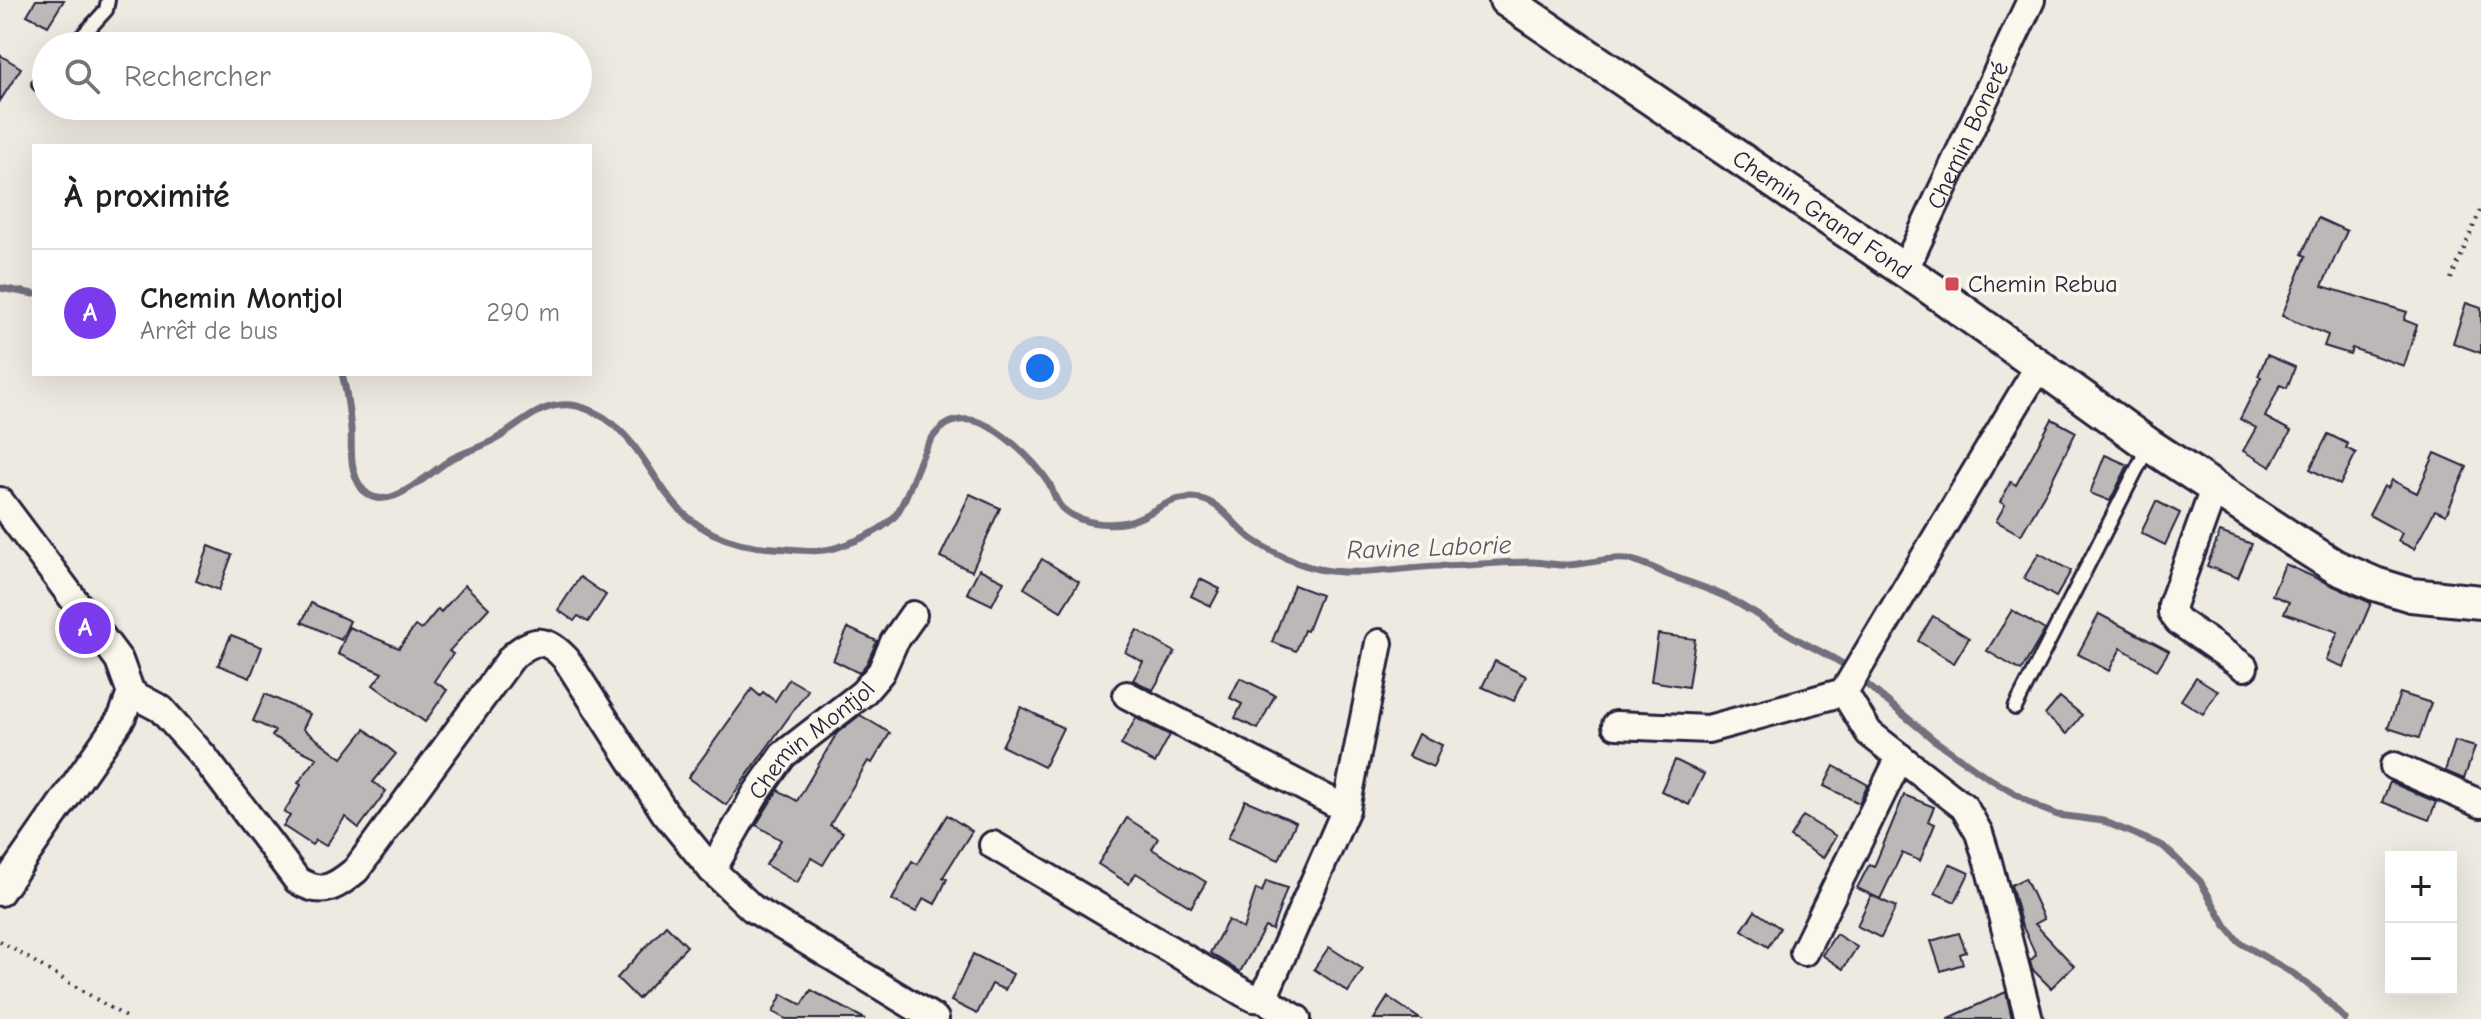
<!DOCTYPE html>
<html lang="fr">
<head>
<meta charset="utf-8">
<style>
	body { margin:0; font-family:"Comic Neue",sans-serif; background:#f6f6f6; color:#202124 }
	.controls { position:absolute; right:24px; bottom:24px; display:grid; overflow:hidden; border-radius:0px; box-shadow:0 8px 32px #0002 }
	.controls button { width:72px; height:72px; display:grid; place-items:center; padding:0; border:0; border-bottom:2px solid #e0e0e0; background:#fff; color:#202124; font:40px sans-serif }
	.you { position:absolute; left:1040px; top:368px; width:28px; height:28px; margin:-20px; border:6px solid #fff; border-radius:50%; background:#1a73e8; box-shadow:0 0 0 12px #1a73e833 }
	.badge { display:grid; place-items:center; width:52px; height:52px; border-radius:50%; background:#7c3aed; color:#fff; font-size:26px; font-weight:700 }
	.pin { position:absolute; translate:-50% -50%; border:4px solid #fff; box-shadow:0 2px 8px #0006 }
	.list { margin:0; padding:0; list-style:none }
	h2 { display:flex; justify-content:space-between; align-items:center; height:104px; margin:0; padding:0 32px; font-size:34px }
	h2 small { font-size:26px; font-weight:400; color:#757577 }
	.list li { display:grid; grid-template-columns:52px 1fr auto; gap:24px; align-items:center; box-sizing:border-box; height:128px; padding:0 32px; border-top:2px solid #e0e0e0 }
	.list b { display:block; font-size:30px; white-space:nowrap }
	.list p { margin:0; font-size:26px; white-space:nowrap; color:#757577 }
	.list em { font-size:26px; font-style:normal; color:#757577 }
	.icon { flex:none; width:44px; height:44px; fill:none; stroke:currentColor; stroke-width:2; stroke-linecap:round; stroke-linejoin:round }
	.map { position:relative; flex:none; width:2481px; height:1019px; overflow:hidden }
	.search { position:absolute; background:#fff; box-shadow:0 8px 32px #0002; left:32px; top:32px; width:560px; height:88px; display:flex; align-items:center; gap:20px; box-sizing:border-box; padding:0 28px; border-radius:44px; color:#757577; font-size:30px }
	.panel { position:absolute; background:#fff; box-shadow:0 8px 32px #0002; left:32px; top:144px; width:560px; height:232px; border-radius:0px }
	.map>svg:first-child { display:block }
	.lines { fill:none; stroke-linecap:round; stroke-linejoin:round }
	.stream { stroke:#716f7c; stroke-width:7 }
	.building { fill:#bcb8b8; stroke:#22223b; stroke-width:2 }
	.service-casing { stroke:#22223b; stroke-width:18 }
	.minor-casing { stroke:#22223b; stroke-width:32 }
	.tertiary-casing { stroke:#22223b; stroke-width:38 }
	.path { stroke:#22223b; stroke-width:4; stroke-dasharray:2 6; stroke-linecap:butt }
	.service { stroke:#fbf7ec; stroke-width:12 }
	.minor { stroke:#fbf7ec; stroke-width:26 }
	.tertiary { stroke:#fbf7ec; stroke-width:32 }
	.poi-dot { fill:#d1495b; stroke:#fbf7ec; stroke-width:3 }
	.labels { text-anchor:middle; stroke-width:7; stroke-linejoin:round; paint-order:stroke }
	.street-label { font-size:24px; fill:#22223b; stroke:#fbf7ec }
	.poi-label { font-size:24px; fill:#22223b; stroke:#fbf7ec; text-anchor:start }
	.water-label { font-size:26px; font-style:italic; fill:#575666; stroke:#fbf7ec }
</style>
</head>
<body>
<div class="map">
<svg width="2481" height="1019" viewBox="0 0 2481 1019">
	<rect width="100%" height="100%" fill="#eeeae2"/>
	<filter id="ink" filterUnits="userSpaceOnUse"><feTurbulence type="fractalNoise" baseFrequency=".0125" numOctaves="2"/><feDisplacementMap in="SourceGraphic" scale="16" xChannelSelector="R" yChannelSelector="G"/><feConvolveMatrix kernelMatrix="1 2 1 2 8 2 1 2 1" color-interpolation-filters="sRGB"/></filter>
	<g filter="url(#ink)">
		<g class="lines">
			<g class="stream">
				<path d="M0,288L34,294"/>
				<path d="M342,374C347,391 349,411 351,429C352,449 349,466 359,484C381,524 431,470 453,458C467,451 482,447 496,439C516,428 537,406 561,405C576,403 592,410 605,418C635,439 648,469 669,497C695,532 732,546 774,548C795,549 818,554 838,547C857,541 882,531 895,516C918,487 921,414 970,420C996,423 1035,461 1049,483C1053,490 1055,501 1062,508C1081,526 1119,528 1141,517C1160,508 1170,498 1192,498C1221,499 1231,524 1252,539C1269,551 1290,561 1310,567C1354,579 1396,567 1440,566C1471,565 1503,562 1533,562C1543,562 1552,565 1561,565C1583,566 1604,557 1626,559C1642,561 1654,569 1669,575C1689,583 1711,589 1730,599C1757,614 1783,632 1810,646C1825,654 1838,660 1851,669"/>
				<path d="M1859,678L1934,740L1987,777L2040,808L2058,815L2103,821L2163,846L2200,881L2226,926L2239,942L2294,974L2319,993L2345,1019"/>
			</g>
		</g>
		<g class="building">
			<path d="M36,0H64L48,26L27,15Z"/>
			<path d="M0,55L21,68L0,101Z"/>
			<path d="M2318,218L2347,231L2322,286L2407,312L2404,320L2417,325L2404,366L2352,348L2350,354L2324,346L2328,335L2282,316L2306,256L2302,254Z"/>
			<path d="M2466,303L2481,308V353L2453,343Z"/>
			<path d="M2267,355L2295,367L2287,388L2280,385L2265,417L2291,431L2271,467L2243,451L2256,428L2240,419L2261,377L2258,376Z"/>
			<path d="M2052,419L2076,432L2048,488L2021,535L1996,521L2005,505L2000,502L2011,482L2016,485Z"/>
			<path d="M2328,434L2348,444L2346,448L2356,453L2340,485L2310,469Z"/>
			<path d="M2435,453L2467,467L2446,515L2435,510L2414,549L2398,541L2402,533L2369,515L2384,486L2388,488L2392,480L2417,493Z"/>
			<path d="M2105,455L2128,465L2110,501L2090,493Z"/>
			<path d="M970,494L1000,508L972,571L940,557Z"/>
			<path d="M2156,501L2180,513L2165,545L2141,533Z"/>
			<path d="M2220,532L2252,544L2238,578L2207,566Z"/>
			<path d="M209,546L232,555L219,590L196,581Z"/>
			<path d="M2039,553L2071,571L2056,597L2024,578Z"/>
			<path d="M1042,559L1079,582L1061,611L1024,588Z"/>
			<path d="M2285,564L2371,603L2344,667L2326,660L2338,632L2284,613L2289,602L2272,595Z"/>
			<path d="M979,569L1004,581L992,605L967,593Z"/>
			<path d="M580,577L606,595L588,622L578,616L574,621L558,610Z"/>
			<path d="M1200,579L1220,589L1211,606L1191,596Z"/>
			<path d="M465,585L489,608L449,651L453,654L434,681L447,690L425,722L373,685L382,673L338,654L349,627L399,648L415,626L421,630L438,609L441,612Z"/>
			<path d="M1294,585L1321,595L1307,631L1304,630L1296,651L1272,642Z"/>
			<path d="M311,603L350,621L341,640L302,622Z"/>
			<path d="M2012,610L2045,630L2021,671L1987,651Z"/>
			<path d="M2099,614L2169,651L2157,670L2121,648L2109,671L2078,654Z"/>
			<path d="M1933,616L1969,638L1954,663L1918,641Z"/>
			<path d="M848,628L877,641L867,663L859,673L833,660Z"/>
			<path d="M1137,630L1175,652L1153,690L1133,680L1143,662L1125,652Z"/>
			<path d="M1658,634L1695,639L1688,687L1651,681Z"/>
			<path d="M231,635L262,647L250,678L218,665Z"/>
			<path d="M1495,661L1526,676L1514,701L1482,687Z"/>
			<path d="M2196,677L2218,691L2203,714L2181,700Z"/>
			<path d="M1240,678L1275,695L1258,729L1235,718L1242,704L1230,698Z"/>
			<path d="M789,679L808,690L726,805L688,778L752,689L760,696L763,692L775,701Z"/>
			<path d="M2400,693L2431,703L2419,738L2388,728Z"/>
			<path d="M265,694L310,714L303,729L342,758L365,729L396,754L373,782L386,791L359,828L345,817L326,846L316,840L312,845L283,826L290,816L284,812L301,785L298,783L317,758L272,736L275,731L253,721Z"/>
			<path d="M2060,697L2082,715L2067,734L2045,715Z"/>
			<path d="M1021,707L1063,728L1044,767L1002,746Z"/>
			<path d="M860,715L890,733L872,763L868,761L830,825L843,832L823,865L811,858L797,883L766,865L781,840L756,825L778,790L797,801L837,733Z"/>
			<path d="M1136,718L1170,735L1155,763L1121,745Z"/>
			<path d="M1418,734L1442,745L1433,767L1408,756Z"/>
			<path d="M2455,741L2475,747L2464,779L2445,771Z"/>
			<path d="M1675,760L1704,774L1689,805L1661,791Z"/>
			<path d="M1834,766L1868,785L1859,803L1824,786Z"/>
			<path d="M2390,782L2436,802L2429,820L2382,802Z"/>
			<path d="M1904,795L1934,807L1928,821L1935,824L1920,861L1902,853L1880,899L1857,888L1869,865L1874,867Z"/>
			<path d="M1245,800L1296,822L1279,860L1228,838Z"/>
			<path d="M947,815L972,831L943,877L947,879L935,904L924,898L916,912L892,900L912,861L917,864Z"/>
			<path d="M1803,816L1836,836L1823,858L1790,837Z"/>
			<path d="M1127,818L1158,838L1152,849L1206,882L1191,907L1136,873L1129,884L1098,864Z"/>
			<path d="M1949,864L1969,873L1955,902L1935,893Z"/>
			<path d="M2025,878L2044,919L2035,924L2074,966L2051,988L2032,969L2030,961L2036,955L2021,923L2011,885Z"/>
			<path d="M1266,881L1287,888L1272,930L1265,927L1240,972L1210,953L1228,920L1243,929L1256,889L1262,892Z"/>
			<path d="M1871,895L1896,907L1881,938L1857,926Z"/>
			<path d="M1755,911L1780,928L1768,947L1742,930Z"/>
			<path d="M666,925L687,946L638,999L617,978Z"/>
			<path d="M1959,933L1966,952L1960,954L1963,964L1941,971L1931,941Z"/>
			<path d="M1836,934L1857,947L1843,969L1822,955Z"/>
			<path d="M1329,947L1363,969L1348,992L1314,969Z"/>
			<path d="M973,954L1013,974L1005,990L992,984L977,1014L951,1001Z"/>
			<path d="M811,990L865,1019H786L773,1012L782,994L802,1005Z"/>
			<path d="M2006,992L2012,1019H1947Z"/>
			<path d="M1388,997L1420,1019H1374Z"/>
		</g>
		<g class="lines">
			<defs>
				<g id="service">
					<path d="M73,46L106,10L108,0"/>
					<path d="M39,84L46,76"/>
					<path d="M2015,708L2148,447"/>
				</g>
				<g id="minor">
					<path id="s1" d="M1904,271L2031,0"/>
					<path d="M2214,489L2172,605V613L2178,621L2244,667"/>
					<path d="M0,501L119,660L131,693L122,717L0,892"/>
					<path d="M131,693L161,709L204,757L297,880C322,896 334,888 356,870L512,657C534,638 546,637 566,659L665,813L712,870L752,908L935,1019"/>
					<path d="M1127,695L1346,809"/>
					<path d="M1616,725L1708,729L1844,692"/>
					<path d="M2394,766L2481,804"/>
					<path d="M993,845L1244,993L1254,998L1267,999"/>
					<path id="s2" d="M712,870L755,795L783,755L863,693L881,672L894,642L913,615"/>
					<path d="M1804,952L1900,757"/>
					<path d="M1297,1019L1270,1003L1266,992L1346,809L1379,643"/>
					<path d="M2029,1019L1988,862L1979,833L1964,807L1869,733L1844,692L2040,364"/>
				</g>
				<g id="tertiary">
					<path id="s3" d="M1506,0L1932,289L2149,445L2295,541L2336,567L2375,584L2411,595L2481,602"/>
				</g>
			</defs>
			<use href="#service" class="service-casing"/>
			<use href="#minor" class="minor-casing"/>
			<use href="#tertiary" class="tertiary-casing"/>
			<g class="path">
				<path d="M2451,279L2481,209"/>
				<path d="M0,941L129,1019"/>
			</g>
			<use href="#service" class="service"/>
			<use href="#minor" class="minor"/>
			<use href="#tertiary" class="tertiary"/>
		</g>
	</g>
	<rect class="poi-dot" x="1944" y="276" width="16" height="16" rx="4"/>
	<g class="labels">
		<g class="street-label">
			<text dy="8" stroke="none"><textPath href="#s1" startOffset="150">Chemin Boneré</textPath></text>
			<text dy="8" stroke="none"><textPath href="#s3" startOffset="382">Chemin Grand Fond</textPath></text>
			<text dy="8" stroke="none"><textPath href="#s2" startOffset="166">Chemin Montjol</textPath></text>
		</g>
		<g class="poi-label">
			<text x="1968" y="292">Chemin Rebua</text>
		</g>
		<g class="water-label">
			<text transform="translate(1429 547) rotate(-2)" y="9">Ravine Laborie</text>
		</g>
	</g>
</svg>
<div class="controls">
<button>+</button>
<button>−</button>
</div>
<div class="you"></div>
<div class="pin badge" style="left:85px;top:628px">A</div>
<div class="search"><svg class="icon" aria-label="search" viewBox="0 0 24 24"><circle cx="10" cy="10" r="6"/><path d="M15 15l6 6"/></svg>Rechercher</div>
<section class="panel">
<h2>À proximité<small></small></h2>
<ul class="list">
<li><span class="badge">A</span><div><b>Chemin Montjol</b><p>Arrêt de bus</p></div><em>290 m</em></li>
</ul>
</section>
</div>
</body>
</html>
